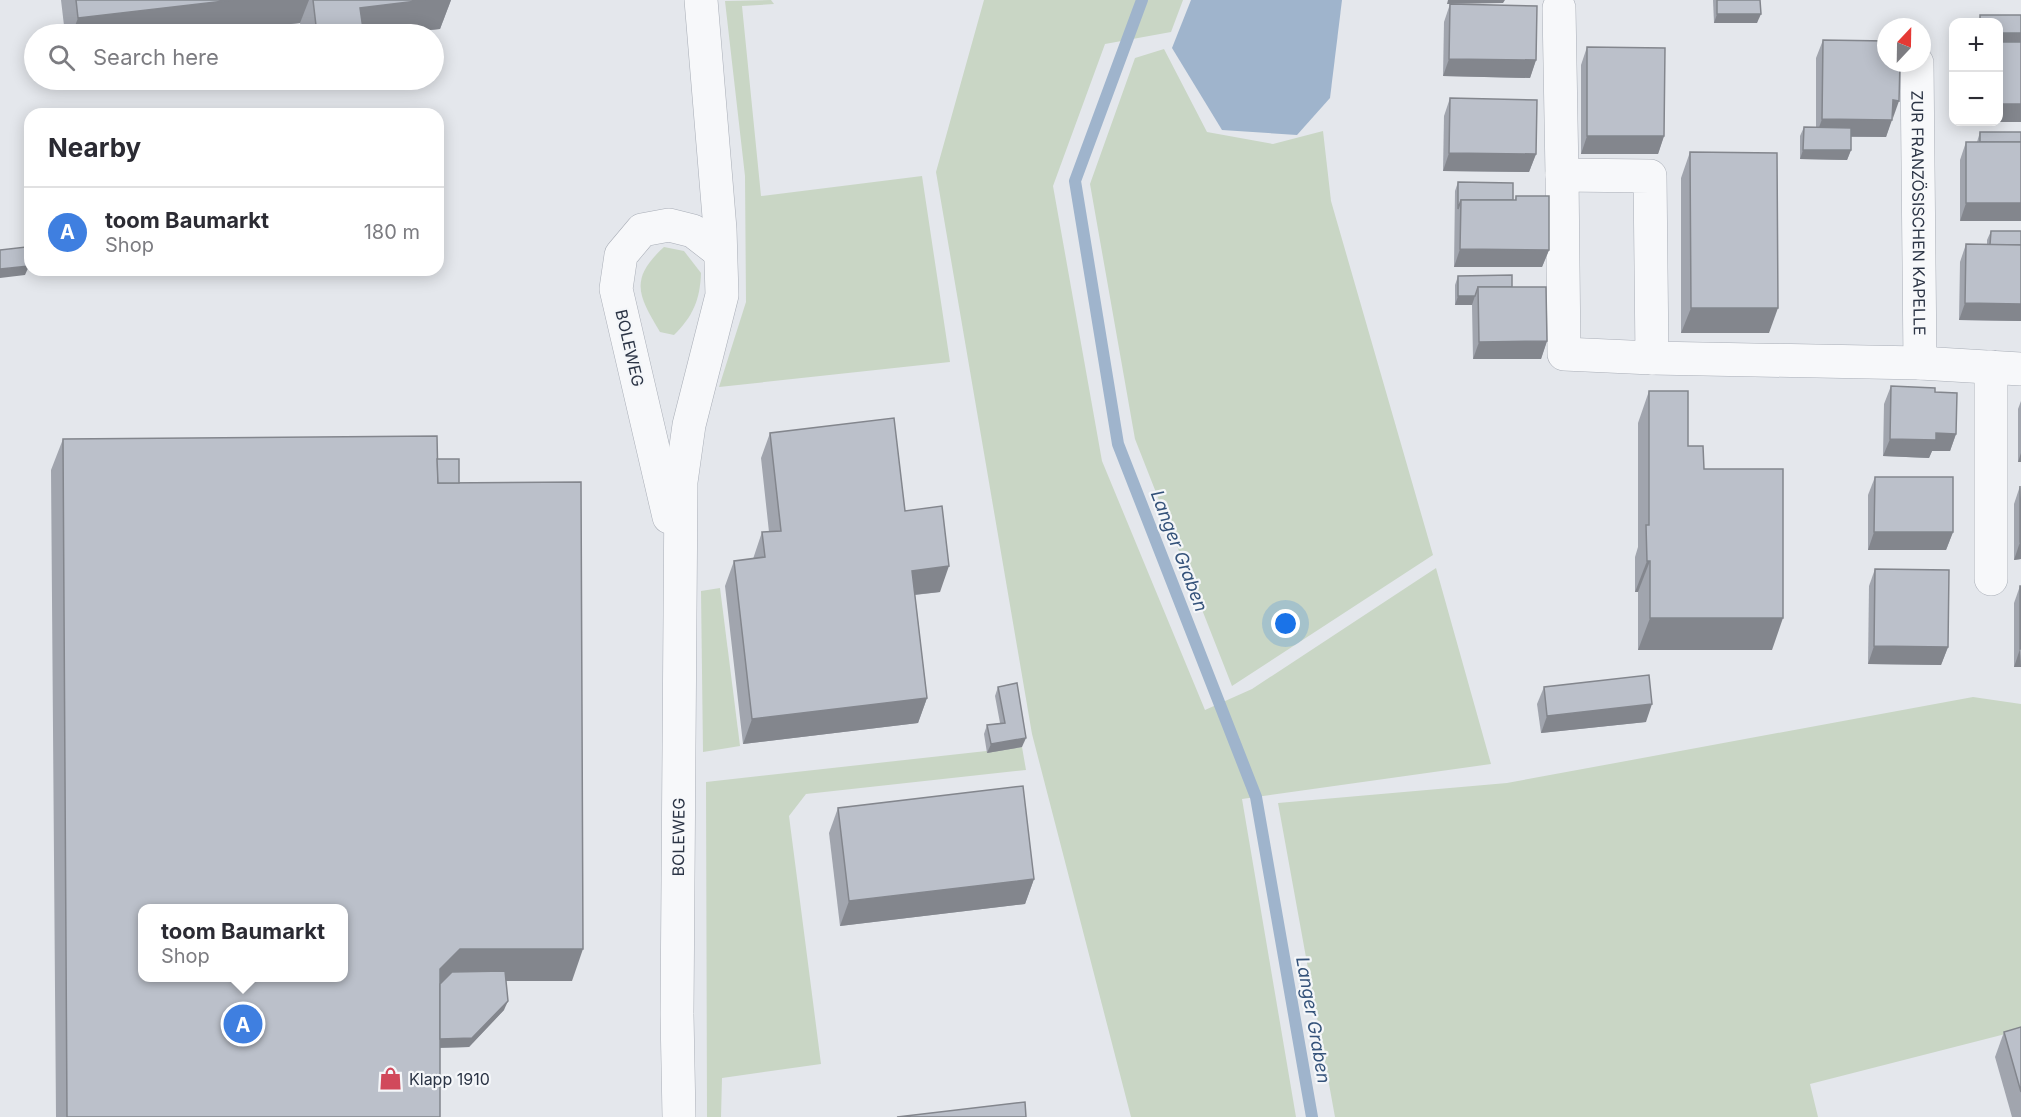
<!DOCTYPE html>
<html lang="en">
<head>
<meta charset="utf-8">
<style>
	body { margin:0; font-family:Inter,sans-serif; background:#f2f2f3; color:#2b2b33 }
	.controls { position:absolute; right:18px; top:18px; display:grid; overflow:hidden; border-radius:12px; box-shadow:0 3px 15px #0003 }
	.controls button { width:54px; height:54px; display:grid; place-items:center; padding:0; border:0; border-bottom:2px solid #e1e1e2; background:#fff; color:#2b2b33; font:30px sans-serif }
	.compass { position:absolute; left:1877px; top:18px; width:54px; height:54px; border-radius:50%; background:#fff; box-shadow:0 3px 15px #0003; rotate:22deg }
	.you { position:absolute; left:1286px; top:624px; width:21px; height:21px; margin:-15px; border:4px solid #fff; border-radius:50%; background:#1a73e8; box-shadow:0 0 0 9px #1a73e833 }
	.badge { display:grid; place-items:center; width:39px; height:39px; border-radius:50%; background:#d93025; color:#fff; font-size:20px; font-weight:700 }
	.pin { position:absolute; translate:-50% -50%; border:3px solid #fff; box-shadow:0 2px 6px #0006 }
	.popup { position:absolute; left:138px; top:904px; width:210px; height:78px; box-sizing:border-box; display:grid; place-content:center; border-radius:12px; background:#fff; filter:drop-shadow(0 2px 4px #0005); font-size:20px; white-space:nowrap; color:#7c7c81 }
	.popup b { font-size:22px; color:#2b2b33 }
	.popup::after { content:''; position:absolute; left:50%; top:100%; margin-left:-12px; border:12px solid transparent; border-top-color:#fff }
	.list { margin:0; padding:0; list-style:none }
	h2 { display:flex; justify-content:space-between; align-items:center; height:78px; margin:0; padding:0 24px; font-size:26px }
	h2 small { font-size:20px; font-weight:400; color:#7c7c81 }
	.list li { display:grid; grid-template-columns:39px 1fr auto; gap:18px; align-items:center; box-sizing:border-box; height:90px; padding:0 24px; border-top:2px solid #e1e1e2 }
	.list b { display:block; font-size:22px; white-space:nowrap }
	.list p { margin:0; font-size:20px; white-space:nowrap; color:#7c7c81 }
	.list em { font-size:20px; font-style:normal; color:#7c7c81 }
	.icon { flex:none; width:33px; height:33px; fill:none; stroke:currentColor; stroke-width:2; stroke-linecap:round; stroke-linejoin:round }
	.map { position:relative; flex:none; width:2021px; height:1117px; overflow:hidden }
	.search { position:absolute; background:#fff; box-shadow:0 3px 15px #0003; left:24px; top:24px; width:420px; height:66px; display:flex; align-items:center; gap:15px; box-sizing:border-box; padding:0 21px; border-radius:33px; color:#7c7c81; font-size:22px }
	.panel { position:absolute; background:#fff; box-shadow:0 3px 15px #0003; left:24px; top:108px; width:420px; height:168px; border-radius:18px }
	.map>svg:first-child { display:block }
	.green { fill:#c9d6c5 }
	.water { fill:#9fb4cc }
	.lines { fill:none; stroke-linecap:round; stroke-linejoin:round }
	.stream { stroke:#9fb4cc; stroke-width:12 }
	.minor-casing { stroke:#a9aeb7; stroke-width:34 }
	.minor { stroke:#f7f8fa; stroke-width:33 }
	.wall { fill:#a1a5ae }
	.shaded-wall { fill:#83868d }
	.building { fill:#bbc0ca; stroke:#83868d; stroke-width:1.5; fill-rule:evenodd }
	.labels { text-anchor:middle; stroke-width:4.5; stroke-linejoin:round; paint-order:stroke }
	.street-label { font-size:16px; fill:#2b3445; stroke:#f4f6f9 }
	.poi-label { font-size:16px; fill:#2b3445; stroke:#f4f6f9; text-anchor:start }
	.water-label { font-size:18px; font-style:italic; fill:#34527a; stroke:#f4f6f9 }
</style>
</head>
<body>
<div class="map">
<svg width="2021" height="1117" viewBox="0 0 2021 1117">
	<rect width="100%" height="100%" fill="#e4e7ec"/>
	<g class="green">
		<path d="M771,0L774,4L742,6L761,196L922,176L950,362L719,387L746,302L745,176L725,1Z"/>
		<path d="M984,0H1183L1171,32L1105,44L1053,186L1102,461L1205,710L1252,689L1436,568L1491,764L1242,799L1296,1117H1131L1032,734L936,172Z"/>
		<path d="M1164,49L1207,132L1273,144L1323,131L1331,201L1433,555L1232,686L1135,439L1090,184L1135,58Z"/>
		<path d="M664,247L684,251L701,273C700,300 693,316 674,335L660,332C638,295 629,279 664,247Z"/>
		<path d="M720,588L740,746L703,752L701,591Z"/>
		<path d="M1973,697L2021,704V1030L1810,1084L1818,1117H1335L1278,803L1507,783Z"/>
		<path d="M1022,747L1026,770L806,794L789,816L821,1064L722,1078L721,1117H707L706,782Z"/>
	</g>
	<path class="water" d="M1191,0H1342L1330,98L1297,135L1222,130L1172,48Z"/>
	<g class="lines">
		<path class="stream" d="M1142,0L1075,181L1118,444L1256,797L1312,1117"/>
		<defs>
			<g id="minor">
				<path d="M1559,8L1562,175L1650,176L1652,358L1920,363L2021,369"/>
				<path id="s1" d="M1917,63L1920,363"/>
				<path d="M1562,175L1564,354L1652,358"/>
				<path d="M669,517L616,289L621,255L642,230L669,225L693,231L720,252"/>
				<path d="M1991,579V367"/>
				<path id="s2" d="M679,1117L677,1014L681,482L689,425L722,295L720,229L701,0"/>
			</g>
		</defs>
		<use href="#minor" class="minor-casing"/>
		<use href="#minor" class="minor"/>
	</g>
	<g class="wall">
		<path d="M61,0H451L440,29L389,34H302L300,23L197,34H65Z"/>
		<path d="M1713,0H1760L1757,23H1714Z"/>
		<path d="M1450,4L1536,60L1530,78L1443,76L1444,22Z"/>
		<path d="M1823,40L1892,118L1886,137H1851V150L1847,160L1800,159V136L1804,127H1816V58Z"/>
		<path d="M1587,47L1664,136L1658,154H1581V65Z"/>
		<path d="M1450,98L1536,154L1529,172L1443,171L1444,116Z"/>
		<path d="M1980,132H2021L1960,221V160L1966,142H1977Z"/>
		<path d="M1690,152L1769,333H1681V178Z"/>
		<path d="M1458,182L1513,200H1515L1516,196L1549,250L1542,267H1454L1455,191Z"/>
		<path d="M1991,231H2021V321L1959,320L1960,262L1966,244L1987,245V240Z"/>
		<path d="M1458,276L1512,287L1547,341L1541,359H1473L1472,305H1455V285Z"/>
		<path d="M1891,386L1935,392L1956,434L1950,451H1932L1929,458L1883,456L1884,404Z"/>
		<path d="M1649,391L1704,469L1772,650H1638V592H1635V557L1638,547V423Z"/>
		<path d="M2021,401V462H2018V409Z"/>
		<path d="M770,433L905,511L940,592L915,595L927,698L918,723L743,744L725,586L734,561L753,559L762,532H769L761,458Z"/>
		<path d="M63,439L437,459L459,483L572,981H506L504,1010L469,1047L440,1048V1117H56L51,470Z"/>
		<path d="M1875,477L1953,532L1946,550H1868V495Z"/>
		<path d="M2020,486L2021,559L2014,560V504Z"/>
		<path d="M1875,569L1948,647L1941,665L1868,664L1869,586Z"/>
		<path d="M2020,586L2021,667H2014V603Z"/>
		<path d="M998,687L1022,747L987,753L984,734L987,725L1000,723L995,696Z"/>
		<path d="M1544,687L1646,722L1541,733L1537,704Z"/>
		<path d="M838,808L1034,879L1025,904L840,926L829,833Z"/>
		<path d="M2021,1027V1117H2012L1995,1057L2004,1032Z"/>
	</g>
	<g class="shaded-wall">
		<path d="M233,0H309L300,23L197,34H72L78,18Z"/>
		<path d="M425,0H451L440,29L389,34H323L360,8Z"/>
		<path d="M1448,0H1505L1503,3L1447,4Z"/>
		<path d="M1717,14H1761L1757,23H1714Z"/>
		<rect x="1998" y="33" width="23" height="9"/>
		<path d="M1449,59L1536,60L1530,78L1443,76Z"/>
		<path d="M1893,100L1899,101L1893,118Z"/>
		<path d="M1998,104H2021V122H1983H1998Z"/>
		<path d="M1822,119L1892,120L1886,137L1816,136Z"/>
		<path d="M1587,136H1664L1658,154H1581Z"/>
		<path d="M1803,150H1851L1847,160L1800,159Z"/>
		<path d="M1449,153L1536,154L1529,172L1443,171Z"/>
		<path d="M1966,203H2021V221H1960Z"/>
		<path d="M1460,249L1549,250L1542,267H1454Z"/>
		<path d="M29,266L25,275L0,278V269Z"/>
		<path d="M1458,296H1475L1472,305H1455Z"/>
		<path d="M1965,303L2021,304V321L1959,320Z"/>
		<path d="M1691,308H1778L1769,333H1681Z"/>
		<path d="M1547,341L1541,359H1473L1479,342Z"/>
		<path d="M1936,433L1956,434L1950,451H1932L1929,458L1883,456L1890,439Z"/>
		<path d="M2021,453V462H2018Z"/>
		<path d="M1874,532H1953L1946,550H1868Z"/>
		<path d="M2020,542H2021V559L2014,560Z"/>
		<path d="M1647,561H1650L1638,592H1635Z"/>
		<path d="M949,566L940,592L903,596L912,571Z"/>
		<path d="M1650,618H1783L1772,650H1638Z"/>
		<path d="M1874,646L1948,647L1941,665L1868,664Z"/>
		<path d="M2020,649L2021,667H2014Z"/>
		<path d="M927,698L918,723L743,744L752,719Z"/>
		<path d="M1652,704L1646,722L1541,733L1547,716Z"/>
		<path d="M1026,738L1022,747L987,753L991,744Z"/>
		<path d="M1034,879L1025,904L840,926L849,901Z"/>
		<path d="M460,949H583L572,981H449L432,997L440,969Z"/>
		<path d="M508,1001L504,1010L469,1047L430,1048L433,1039Z"/>
	</g>
	<g class="building">
		<path d="M76,0H233L78,18Z"/>
		<path d="M313,0H425L360,8L363,29L323,34H317Z"/>
		<path d="M1717,0H1760L1761,14H1717Z"/>
		<path d="M1450,4L1537,6L1536,60L1449,59Z"/>
		<path d="M1980,15H2021V33H1998V22H1980Z"/>
		<path d="M1823,40L1886,41V63H1900L1899,101L1893,100L1892,120L1822,119Z"/>
		<rect x="1998" y="42" width="23" height="62"/>
		<path d="M1587,47L1665,48L1664,136H1587Z"/>
		<path d="M1450,98L1537,100L1536,154L1449,153Z"/>
		<path d="M1804,127L1851,128V150H1803Z"/>
		<rect x="1980" y="132" width="41" height="10"/>
		<rect x="1966" y="142" width="55" height="61"/>
		<path d="M1690,152L1777,153L1778,308H1691Z"/>
		<path d="M1458,182L1513,183V200H1461L1458,209Z"/>
		<path d="M1516,196H1549V250L1460,249L1461,200H1516Z"/>
		<path d="M1991,231H2021V245H1990Z"/>
		<path d="M1966,244L2021,245V304L1965,303Z"/>
		<path d="M26,247L29,266L0,269V250Z"/>
		<path d="M1512,275V287H1478L1475,296H1458V276Z"/>
		<path d="M1478,287H1546L1547,341L1479,342Z"/>
		<path d="M1891,386L1935,388V392L1957,393L1956,434L1936,433V440L1890,439Z"/>
		<path d="M1649,391H1688V446H1703L1704,469H1783V618H1650V561H1647L1646,525H1649Z"/>
		<path d="M894,418L905,511L942,506L949,566L912,571L927,698L752,719L734,561L765,557L762,532L781,531L770,433Z"/>
		<path d="M437,436L438,483L581,482L583,949H460L440,969V1117H67L63,439ZM142,909H344V978H142Z"/>
		<path d="M437,459H459V483H438Z"/>
		<path d="M1875,477H1953V532H1874Z"/>
		<path d="M2020,486L2021,542H2020Z"/>
		<path d="M1875,569L1949,570L1948,647L1874,646Z"/>
		<rect x="2020" y="586" width="1" height="63"/>
		<path d="M1649,675L1652,704L1547,716L1544,687Z"/>
		<path d="M1017,683L1026,738L991,744L987,725L1005,723L998,687Z"/>
		<path d="M1023,786L1034,879L849,901L838,808Z"/>
		<path d="M505,971L508,1001L472,1038L440,1039V984L452,972Z"/>
		<path d="M2021,1027V1092L2004,1032Z"/>
		<path d="M1025,1102L1026,1117H897Z"/>
	</g>
	<defs>
		<symbol id="shop-bare" viewBox="-9 -9 18 18"><path d="M-5-2.5h2.3a2.7 3.5 0 0 1 5.4 0H5L5.5 6h-11ZM-1.5-2.5h3a1.5 2.3 0 0 0-3 0Z" fill="#d1495b" stroke="#f4f6f9" stroke-width="2.5" paint-order="stroke"/></symbol>
	</defs>
	<g fill-rule="evenodd">
		<use href="#shop-bare" x="374" y="1062" width="33" height="33"/>
	</g>
	<g class="labels">
		<g class="street-label">
			<text dy="6" stroke="none"><textPath href="#s1" startOffset="150">ZUR FRANZÖSISCHEN KAPELLE</textPath></text>
			<text transform="translate(630 348) rotate(77)" y="6">BOLEWEG</text>
			<text dy="6" stroke="none"><textPath href="#s2" startOffset="280">BOLEWEG</textPath></text>
		</g>
		<g class="poi-label">
			<text x="409" y="1085">Klapp 1910</text>
		</g>
		<g class="water-label">
			<text transform="translate(1179 551) rotate(69)" y="6">Langer Graben</text>
			<text transform="translate(1313 1020) rotate(80)" y="6">Langer Graben</text>
		</g>
	</g>
</svg>
<div class="controls">
<button>+</button>
<button>−</button>
</div>
<svg class="compass" viewBox="-18 -18 36 36"><path d="M0-13l5 13h-10z" fill="#e53935"/><path d="M0 13l5-13h-10z" fill="#7c7c81"/></svg>
<div class="you"></div>
<div class="pin badge" style="left:243px;top:1024px;background:#3f7fe0">A</div>
<div class="popup"><b>toom Baumarkt</b>Shop</div>
<div class="search"><svg class="icon" aria-label="search" viewBox="0 0 24 24"><circle cx="10" cy="10" r="6"/><path d="M15 15l6 6"/></svg>Search here</div>
<section class="panel">
<h2>Nearby<small></small></h2>
<ul class="list">
<li><span class="badge" style="background:#3f7fe0">A</span><div><b>toom Baumarkt</b><p>Shop</p></div><em>180 m</em></li>
</ul>
</section>
</div>
</body>
</html>
